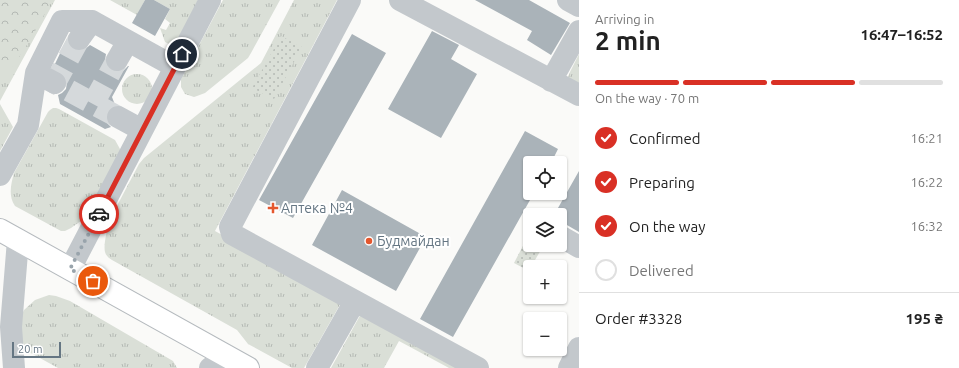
<!DOCTYPE html>
<html lang="en">
<head>
<meta charset="utf-8">
<style>
  :root { --surface:#fff; --page:#f2f2f2; --text:#222; --muted:#767676; --line:#e0e0e0; --accent:#d93025 }
  body { margin:0; font-family:Ubuntu,sans-serif; background:var(--page); color:var(--text); height:100vh; display:flex; flex-direction:column; font-size:15px; white-space:nowrap }
  * { box-sizing:border-box; margin:0 }
  p { font-size:13px; color:var(--muted) }
  .icon { flex:none; width:22px; height:22px; fill:none; stroke:currentColor; stroke-width:2; stroke-linecap:round; stroke-linejoin:round }
  .map { position:relative; flex:1; overflow:hidden }
  .details { display:flex; flex-direction:column; background:var(--surface); width:380px }
  .details>* { flex:none }
  .fabs { position:absolute; left:523px; top:156px; display:grid; gap:8px }
  .fabs a { display:grid; place-items:center; width:44px; height:44px; border-radius:4px; background:var(--surface); box-shadow:0 1px 3px #0004; font-size:20px }
  .scale { position:absolute; left:12px; bottom:10px; width:49px; box-sizing:border-box; padding-left:4px; border:2px solid #657683; border-top:0; font-size:11px; line-height:14px; white-space:nowrap; color:#657683; -webkit-text-stroke:3px #fff; paint-order:stroke }
  .pin { position:absolute; display:grid; place-items:center; width:34px; height:34px; color:#fff; margin:-17px; border:2px solid #fff; border-radius:50%; box-shadow:0 1px 4px #0007 }
  .courier { position:absolute; display:grid; place-items:center; width:40px; height:40px; margin:-20px; border:3px solid #d93025; border-radius:50%; background:#fff; color:#222; box-shadow:0 1px 5px #0007 }
  .overview em { font-style:normal; font-weight:700 }
  .overview div { display:flex; flex-direction:column-reverse }
  .overview { display:flex; align-items:center; justify-content:space-between; height:68px; padding:0 16px }
  h1 { font-size:26px; font-weight:700; line-height:30px }
  .bar { display:grid; grid-template-columns:repeat(4,1fr); gap:6px 4px; align-content:center; height:48px; padding:0 16px }
  .bar i { height:5px; border-radius:3px; background:var(--line) }
  .bar .active { background:var(--accent) }
  .bar p { grid-column:span 4 }
  .line { display:flex; align-items:center; gap:10px; padding:0 16px; border-top:1px solid var(--line) }
  .line div { flex:1 }
  ol { padding:0 16px; list-style:none }
  li { display:flex; align-items:center; gap:12px; height:44px }
  li p { margin-inline-start:auto }
  li .icon { padding:4px; border-radius:50%; background:var(--accent); color:#fff; stroke-width:4 }
  li:last-child { color:var(--muted) }
  li i { width:22px; height:22px; border:2px solid var(--line); border-radius:50% }
  main { display:flex; flex:1; min-height:0 }
  .map>svg:first-child { display:block }
  .grass { fill:url(#grass-tufts) }
  .forest { fill:url(#forest-crowns) }
  .park { fill:url(#park-dots) }
  .building { fill:#aab3b9 }
  .lines { fill:none; stroke-linecap:round; stroke-linejoin:round }
  .minor-tunnel { stroke:#d5d9db; stroke-width:22; stroke-dasharray:22 11; stroke-linecap:butt }
  .major-casing { stroke:#b5babe; stroke-width:24 }
  .minor { stroke:#c3c8cc; stroke-width:22 }
  .major { stroke:#fff; stroke-width:22 }
  .done { stroke:#99a4ac; stroke-width:4; stroke-dasharray:0 7.2 }
  .route { stroke:#d93025; stroke-width:5 }
  .poi-dot { fill:#e4572e; stroke:#fff; stroke-width:1.5 }
  .labels { text-anchor:middle; stroke-width:4; stroke-linejoin:round; paint-order:stroke }
  .poi-label { font-size:14px; fill:#657683; stroke:#fff; text-anchor:start }
</style>
</head>
<body>
<main>
<div class="map">
<svg width="579" height="368" viewBox="0 0 579 368">
  <defs>
    <pattern id="grass-tufts" width="24" height="20" patternUnits="userSpaceOnUse"><rect width="24" height="20" fill="#dadfd7"/><path d="M3 7l-1-3M5 7V3M7 7l1-3M15 17l-1-3M17 17v-4M19 17l1-3" fill="none" stroke="#b4b9b4"/></pattern>
    <pattern id="forest-crowns" width="20" height="18" patternUnits="userSpaceOnUse"><rect width="20" height="18" fill="#dadfd7"/><path d="M2 6a3 3 0 1 1 6 0M12 15a3 3 0 1 1 6 0" fill="none" stroke="#b4b9b4"/></pattern>
    <pattern id="park-dots" width="8" height="8" patternUnits="userSpaceOnUse"><rect width="8" height="8" fill="#dadfd7"/><path d="M2 2h.1M6 6h.1" fill="none" stroke="#b4b9b4" stroke-width="1.8" stroke-linecap="round"/></pattern>
  </defs>
  <rect width="100%" height="100%" fill="#fafaf8"/>
  <!-- grass -->
  <path class="grass" d="M0 0H55L0 101Z
    M110 0H145L137 15Z
    M154 0H198L175 47 165 42 160 28 166 30 170 23 165 19 170 9Z
    M223 0H280L251 53 248 58 205 93 197 96 194 97 185 94 181 87V79Z
    M294 0H337L215 231 342 301 304 368H292L248 344 237 330 112 260C109 258 106 256 105 252 103 244 108 227 110 219L139 164 144 158 261 63Z
    M579 54V89L568 77 570 72Z
    M122 89a15 15 0 1 1 30 0a15 15 0 1 1-30 0Z
    M0 104 13 127 0 151Z
    M53 108H56L59 109 115 140 120 149V153L85 218 71 228 65 231H61L15 206C8 196 11 184 14 173L48 112 50 110Z
    M49 295 56 296 70 301 173 361 177 368H58L29 352 23 343 18 322 24 310 35 300Z
    M362 312 464 368H449L399 341 384 368H331Z"/>
  <!-- forest -->
  <path class="forest" d="M0 0H52C44 15 15 73 0 76Z"/>
  <!-- park -->
  <path class="park" d="M281 36 302 47 274 99 252 88Z
    M526 240 530 242V245H536L542 248 531 267H530L529 271 514 263Z"/>
  <!-- building -->
  <path class="building" d="M145 0H154L170 9 155 36 132 23Z
    M475 0H529L570 23 551 55 527 40 532 31Z
    M432 31 459 45 451 59 477 74 441 138 388 109Z
    M352 34 386 53 293 218 259 200Z
    M67 39 68 44 71 49 77 51 84 50 90 45 106 54 105 60 106 66 111 71 117 72 123 71 128 66H129L112 97 115 105 111 107 107 111 106 118 107 123 111 127 105 129 60 104 58 95 62 93 66 89 67 82 65 76 61 72 53 68Z
    M525 131 558 149 551 163H530V200L453 337 420 319Z
    M579 171V232L560 221V215H554Z
    M342 190 426 237 396 291 312 245Z"/>
  <g class="lines">
    <!-- minor-tunnel -->
    <path class="minor-tunnel" d="M79 39 55 83 118 117
      M93 104 117 60"/>
    <!-- major casing -->
    <g class="major-casing">
      <path id="major" d="M0 230 248 368"/>
    </g>
    <!-- minor -->
    <path class="minor" d="M350 0 230 227 232 234 478 368
      M400 0 579 95
      M568 0 579 6
      M79 39 92 21
      M117 60 128 41
      M36 73 55 83
      M551 81 579 31
      M118 117 142 130
      M0 175 28 125 36 73 62 21H92L175 67
      M560 236 579 247
      M70 269 210 0
      M14 368 11 327 18 240
      M210 368 226 356
      M317 368 355 301
      M569 368 579 348"/>
    <!-- major -->
    <use href="#major" class="major"/>
  </g>
  <g class="lines">
    <!-- done -->
    <path class="done" d="M93 281 70 269 99 214"/>
    <!-- route -->
    <path class="route" d="M99 214 182 54"/>
  </g>
  <!-- markers -->
  <g class="poi-dot">
    <path d="M271 202h4v4h4v4h-4v4h-4v-4h-4v-4h4z"/>
    <circle cx="369" cy="241" r="4"/>
  </g>
  <g class="labels">
    <!-- poi labels -->
    <g class="poi-label">
      <text x="281" y="213">Аптека №4</text>
      <text x="377" y="246">Будмайдан</text>
    </g>
  </g>
</svg>
<div class="fabs">
<a><svg class="icon" aria-label="locate" viewBox="0 0 24 24"><circle cx="12" cy="12" r="6"/><path d="M12 2v4M12 18v4M2 12h4M18 12h4"/></svg></a>
<a><svg class="icon" aria-label="layers" viewBox="0 0 24 24"><path d="M12 4l9 5-9 5-9-5zM3 14l9 5 9-5"/></svg></a>
<a>+</a>
<a>−</a>
</div>
<div class="scale">20 m</div>
<div class="pin" style="left:93px;top:281px;background:#ea580c"><svg class="icon" aria-label="bag" viewBox="0 0 24 24"><path d="M5 8h14l-1 12H6zM9 8a3 3 0 0 1 6 0"/></svg></div>
<div class="pin" style="left:182px;top:54px;background:#1f2937"><svg class="icon" aria-label="home" viewBox="0 0 24 24"><path d="M3 11l9-7 9 7M6 9v11h12V9"/></svg></div>
<div class="courier" style="left:99px;top:214px"><svg class="icon" aria-label="car" viewBox="0 0 24 24"><path d="M5 17H2v-5l4-1 3-4h7l3 4 3 1v5h-3M9 17h6M6 11h13"/><circle cx="7" cy="17" r="2"/><circle cx="17" cy="17" r="2"/></svg></div>
</div>
<section class="details">
<div class="overview"><div><h1>2 min</h1><p>Arriving in</p></div><em>16:47–16:52</em></div>
<div class="bar"><i class="active"></i><i class="active"></i><i class="active"></i><i></i><p>On the way · 70 m</p></div>
<ol>
<li><svg class="icon" aria-label="check" viewBox="0 0 24 24"><path d="M5 12l5 5 9-10"/></svg>Confirmed<p>16:21</p></li>
<li><svg class="icon" aria-label="check" viewBox="0 0 24 24"><path d="M5 12l5 5 9-10"/></svg>Preparing<p>16:22</p></li>
<li><svg class="icon" aria-label="check" viewBox="0 0 24 24"><path d="M5 12l5 5 9-10"/></svg>On the way<p>16:32</p></li>
<li><i></i>Delivered</li>
</ol>
<div class="line" style="height:52px"><div>Order #3328</div><b>195 ₴</b></div>
</section>
</main>
</body>
</html>
